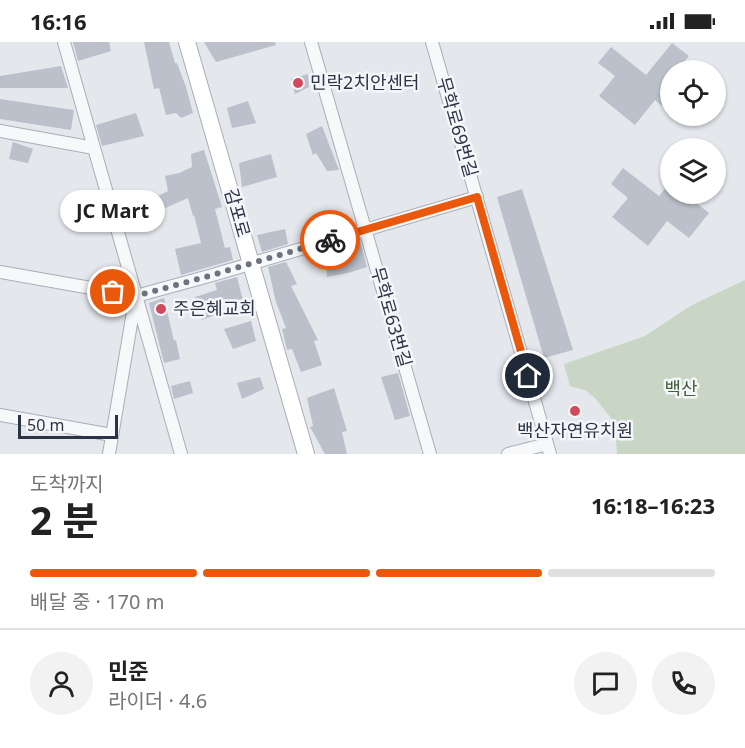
<!DOCTYPE html>
<html lang="ko">
<head>
<meta charset="utf-8">
<style>
  :root { --surface:#fff; --page:#f2f2f2; --text:#222; --muted:#767676; --line:#e0e0e0; --accent:#ea580c }
  body { margin:0; font-family:"Noto Sans","Noto Sans KR",sans-serif; background:var(--page); color:var(--text); height:100vh; display:flex; flex-direction:column; font-size:22px; white-space:nowrap }
  * { box-sizing:border-box; margin:0 }
  p { font-size:20px; color:var(--muted) }
  .icon { flex:none; width:33px; height:33px; fill:none; stroke:currentColor; stroke-width:2; stroke-linecap:round; stroke-linejoin:round }
  .map { position:relative; height:412px; overflow:hidden }
  .sheet { display:flex; flex-direction:column; background:var(--surface); flex:1 }
  .sheet>* { flex:none }
  .controls { position:absolute; left:660px; top:18px; display:grid; gap:12px }
  .controls a { display:grid; place-items:center; width:66px; height:66px; border-radius:50%; background:var(--surface); box-shadow:0 2px 4px #0004; font-size:30px }
  .scale { position:absolute; left:18px; bottom:15px; width:100px; box-sizing:border-box; padding-left:6px; border:3px solid #2b3445; border-top:0; font-size:16px; line-height:21px; white-space:nowrap; color:#2b3445; -webkit-text-stroke:4px #f4f6f9; paint-order:stroke }
  .pin { position:absolute; display:grid; place-items:center; width:51px; height:51px; color:#fff; margin:-26px; border:3px solid #fff; border-radius:50%; box-shadow:0 2px 6px #0007 }
  .courier { position:absolute; display:grid; place-items:center; width:60px; height:60px; margin:-30px; border:4px solid #ea580c; border-radius:50%; background:#fff; color:#222; box-shadow:0 2px 8px #0007 }
  .bubble { position:absolute; height:42px; border-radius:21px; background:var(--surface); box-shadow:0 2px 4px #0004; font-size:20px; font-weight:700; line-height:42px; text-align:center }
  .headline em { font-style:normal; font-weight:700 }
  .headline div { display:flex; flex-direction:column-reverse }
  .headline { display:flex; align-items:center; justify-content:space-between; height:102px; padding:0 30px }
  h1 { font-size:39px; font-weight:700; line-height:45px }
  .bar { display:grid; grid-template-columns:repeat(4,1fr); gap:9px 6px; align-content:center; height:72px; padding:0 30px }
  .bar i { height:8px; border-radius:4px; background:var(--line) }
  .bar .current { background:var(--accent) }
  .bar p { grid-column:span 4 }
  .line { display:flex; align-items:center; gap:15px; padding:0 30px; border-top:2px solid var(--line) }
  .line div { flex:1 }
  .round { display:grid; place-items:center; flex:none; width:63px; height:63px; border-radius:32px; background:var(--page) }
  .status { display:flex; justify-content:space-between; align-items:center; height:42px; padding:0 30px; background:var(--surface); direction:ltr }
  .status svg { height:16px; fill:currentColor }
  .map>svg:first-child { display:block }
  .green { fill:#c9d6c5 }
  .building { fill:#bbc0ca }
  .lines { fill:none; stroke-linecap:round; stroke-linejoin:round }
  .street-casing { stroke:#a9aeb7; stroke-width:14 }
  .secondary-casing { stroke:#a9aeb7; stroke-width:18 }
  .street { stroke:#f7f8fa; stroke-width:12 }
  .secondary { stroke:#fff; stroke-width:16 }
  .done { stroke:#6c737f; stroke-width:6; stroke-dasharray:0 10.8 }
  .route { stroke:#ea580c; stroke-width:8 }
  .poi-dot { fill:#d1495b; stroke:#f4f6f9; stroke-width:2 }
  .labels { text-anchor:middle; stroke-width:5; stroke-linejoin:round; paint-order:stroke }
  .poi-label { font-size:18px; fill:#2b3445; stroke:#f4f6f9; text-anchor:start }
  .street-label { font-size:18px; fill:#2b3445; stroke:#f4f6f9 }
  .park-label { font-size:18px; fill:#3f6138; stroke:#f4f6f9 }
</style>
</head>
<body>
<div class="status"><b>16:16</b><svg viewBox="0 0 49 12"><path d="M0 12V9h3v3zM5 12V6h3v6zM10 12V3h3v9zM15 12V0h3v12zM26 1h20v11H26zM47 4h2v5h-2z"/></svg></div>
<div class="map">
<svg width="745" height="412" viewBox="0 0 745 412">
  <rect width="100%" height="100%" fill="#e4e7ec"/>
  <!-- green -->
  <path class="green" d="M745 238V412H617L615 381 595 356 585 348 570 344 564 322 645 294 692 263Z"/>
  <!-- building -->
  <path class="building" d="M73 0H109L111 9 78 19Z
    M144 0H169L175 21H177L186 45 193 71 181 76 176 71 166 73 159 46 154 47Z
    M204 0H275L276 3 216 20Z
    M672 1 689 14 677 28H670V71L655 58 635 83 599 54 615 34 598 21 611 5 646 33Z
    M61 24 68 46H0V34Z
    M308 32 309 45 295 52 291 37Z
    M0 57 74 68 71 88 0 77Z
    M248 59 256 81 232 86 227 66Z
    M136 71 144 94 102 104 96 83Z
    M322 84 339 128 327 129 316 111 313 113 306 92Z
    M13 100 33 107 28 121 9 117Z
    M204 108 222 165 215 167 225 206 230 205 233 218 181 233 175 207 201 201 194 173 193 174 188 156 161 168 158 154 168 149 165 134 179 131 192 125 191 112Z
    M271 112 277 135 242 145 239 121Z
    M623 126 659 154 670 140V152H685L709 171 689 196 667 179 648 204 612 175 628 156 611 142Z
    M522 147 573 308 544 316 497 155Z
    M285 187 288 202 262 210 257 193Z
    M360 198 367 225 348 231 327 235 326 213 340 204Z
    M286 220 297 242 291 244 318 298 314 299 322 323 301 330 292 307 287 308 282 287 286 286 276 260 268 225Z
    M237 235 243 258 215 261 218 272 202 278 195 255 217 248 215 241Z
    M164 256 174 299 176 298 180 317 164 321 149 261Z
    M251 279 256 299 233 307 224 287Z
    M398 331 410 374 395 378 381 335Z
    M260 335 264 347 242 357 237 341Z
    M190 339 193 351 174 357 171 344Z
    M334 346 347 389 342 390 347 412H325L310 385 313 384 307 356Z"/>
  <g class="lines">
    <!-- street casing -->
    <g class="street-casing">
      <path id="street" d="M64 0 181 412
        M311 0 430 412
        M432 0 550 412
        M0 89 94 106
        M0 230 136 254 209 234 477 155
        M0 373 112 393
        M109 412 135 258
        M508 412 547 402"/>
    </g>
    <!-- secondary casing -->
    <g class="secondary-casing">
      <path id="secondary" d="M187 0 306 412"/>
    </g>
    <!-- street -->
    <use href="#street" class="street"/>
    <!-- secondary -->
    <use href="#secondary" class="secondary"/>
  </g>
  <g class="lines">
    <!-- done -->
    <path class="done" d="M113 250 136 254 209 234 330 198"/>
    <!-- route -->
    <path class="route" d="M330 198 477 155 528 334"/>
  </g>
  <!-- markers -->
  <g class="poi-dot">
    <circle cx="298" cy="41" r="6"/>
    <circle cx="161" cy="267" r="6"/>
    <circle cx="575" cy="369" r="6"/>
  </g>
  <g class="labels">
    <!-- poi labels -->
    <g class="poi-label">
      <text x="310" y="47">민락2치안센터</text>
      <text x="173" y="273">주은혜교회</text>
      <text x="575" y="395" text-anchor="middle">백산자연유치원</text>
    </g>
    <!-- street labels -->
    <g class="street-label">
      <text transform="translate(457 85) rotate(74)" y="6">무학로69번길</text>
      <text transform="translate(237 171) rotate(74)" y="6">감포로</text>
      <text transform="translate(391 275) rotate(74)" y="6">무학로63번길</text>
    </g>
    <!-- park labels -->
    <g class="park-label">
      <text x="681" y="353">백산</text>
    </g>
  </g>
</svg>
<div class="controls">
<a><svg class="icon" aria-label="locate" viewBox="0 0 24 24"><circle cx="12" cy="12" r="6"/><path d="M12 2v4M12 18v4M2 12h4M18 12h4"/></svg></a>
<a><svg class="icon" aria-label="layers" viewBox="0 0 24 24"><path d="M12 4l9 5-9 5-9-5zM3 14l9 5 9-5"/></svg></a>
</div>
<div class="scale">50 m</div>
<div class="pin" style="left:113px;top:250px;background:#ea580c"><svg class="icon" aria-label="bag" viewBox="0 0 24 24"><path d="M5 8h14l-1 12H6zM9 8a3 3 0 0 1 6 0"/></svg></div>
<div class="pin" style="left:528px;top:334px;background:#1f2937"><svg class="icon" aria-label="home" viewBox="0 0 24 24"><path d="M3 11l9-7 9 7M6 9v11h12V9"/></svg></div>
<div class="courier" style="left:330px;top:198px"><svg class="icon" aria-label="bike" viewBox="0 0 24 24"><circle cx="6" cy="16" r="4"/><circle cx="18" cy="16" r="4"/><path d="M6 16l4-8h5l3 8M10 8l3 8H6M13 5h3"/></svg></div>
<div class="bubble" style="left:60px;top:148px;width:105px">JC Mart</div>
</div>
<section class="sheet">
<div class="headline"><div><h1>2 분</h1><p>도착까지</p></div><em>16:18–16:23</em></div>
<div class="bar"><i class="current"></i><i class="current"></i><i class="current"></i><i></i><p>배달 중 · 170 m</p></div>
<div class="line" style="height:108px"><a class="round"><svg class="icon" aria-label="person" viewBox="0 0 24 24"><circle cx="12" cy="8" r="4"/><path d="M4 21q1-7 8-7t8 7"/></svg></a><div><b>민준</b><p>라이더 · 4.6</p></div><a class="round"><svg class="icon" aria-label="chat" viewBox="0 0 24 24"><path d="M4 5h16v11H9l-5 4z"/></svg></a><a class="round"><svg class="icon" aria-label="phone" viewBox="0 0 24 24"><path d="M5 4h4l2 5-3 2q2 4 5 5l2-3 5 2v4C11 20 4 13 5 4z"/></svg></a></div>
</section>
</body>
</html>
